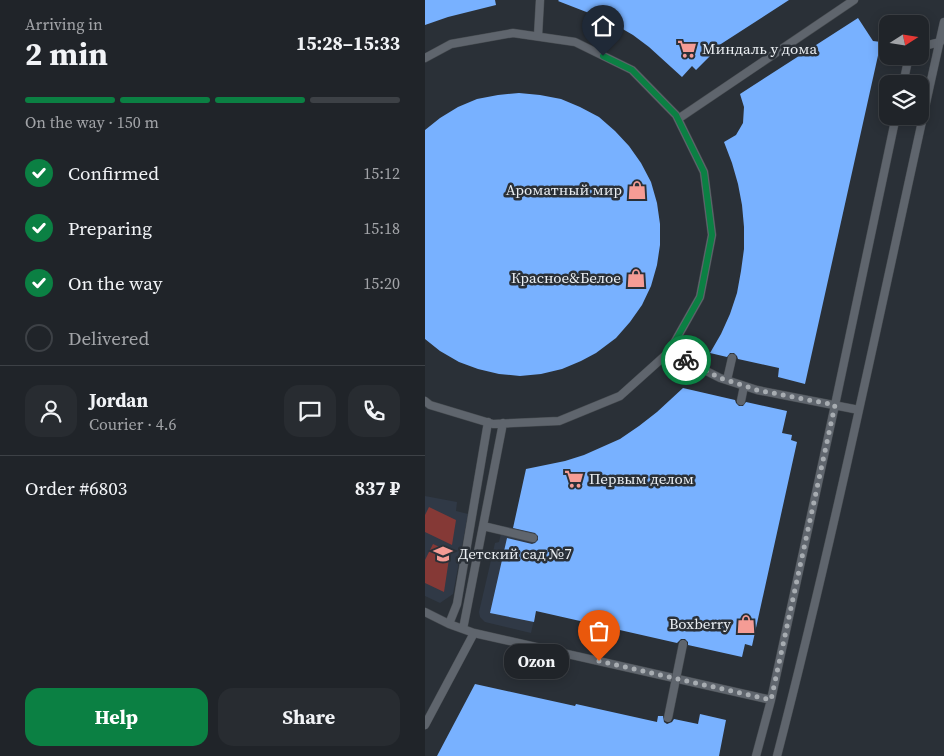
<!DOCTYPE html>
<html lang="en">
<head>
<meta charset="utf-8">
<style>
  :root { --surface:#202429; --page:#282c31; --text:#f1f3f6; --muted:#a2a4a8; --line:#3d4146; --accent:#0b8043 }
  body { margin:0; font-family:"Source Serif 4",serif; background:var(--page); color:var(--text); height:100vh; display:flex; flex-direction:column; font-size:19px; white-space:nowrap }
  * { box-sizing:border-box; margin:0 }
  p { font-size:16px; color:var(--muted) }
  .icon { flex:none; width:28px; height:28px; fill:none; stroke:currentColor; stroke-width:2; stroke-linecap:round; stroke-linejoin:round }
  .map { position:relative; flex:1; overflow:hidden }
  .side { display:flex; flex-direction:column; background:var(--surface); width:425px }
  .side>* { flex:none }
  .needle { width:32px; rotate:78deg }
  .tools { position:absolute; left:454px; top:15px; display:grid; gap:10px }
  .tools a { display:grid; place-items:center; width:50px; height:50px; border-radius:10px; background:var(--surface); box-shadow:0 2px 12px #0003,0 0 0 1px var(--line); font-size:25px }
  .pin { position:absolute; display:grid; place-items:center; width:42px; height:42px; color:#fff; margin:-51px -21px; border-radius:50% 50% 50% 0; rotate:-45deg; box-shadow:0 0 5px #0007 }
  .pin .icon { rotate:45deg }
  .courier { position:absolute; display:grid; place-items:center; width:50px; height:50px; margin:-25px; border:4px solid #0b8043; border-radius:50%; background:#fff; color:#222; box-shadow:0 1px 6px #0007 }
  .bubble { position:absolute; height:35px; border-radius:15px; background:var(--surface); box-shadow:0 2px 12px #0003,0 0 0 1px var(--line); font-size:16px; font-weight:700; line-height:35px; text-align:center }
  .head em { font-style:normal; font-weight:700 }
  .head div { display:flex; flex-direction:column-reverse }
  .head { display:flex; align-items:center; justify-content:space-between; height:85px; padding:0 25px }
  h1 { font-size:32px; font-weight:700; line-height:38px }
  .bar { display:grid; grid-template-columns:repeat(4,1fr); gap:8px 5px; align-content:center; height:60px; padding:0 25px }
  .bar i { height:6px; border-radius:4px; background:var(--line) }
  .bar .current { background:var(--accent) }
  .bar p { grid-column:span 4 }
  .line { display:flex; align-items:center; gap:12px; padding:0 25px; border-top:1px solid var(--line) }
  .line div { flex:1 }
  .round { display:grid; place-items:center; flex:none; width:52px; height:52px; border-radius:15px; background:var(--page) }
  ol { padding:0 25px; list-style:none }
  li { display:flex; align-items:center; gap:15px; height:55px }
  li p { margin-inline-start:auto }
  li .icon { padding:5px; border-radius:50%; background:var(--accent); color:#fff; stroke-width:4 }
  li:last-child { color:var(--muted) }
  li i { width:28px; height:28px; border:2px solid var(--line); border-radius:50% }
  .action { display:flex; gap:10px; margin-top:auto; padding:10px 25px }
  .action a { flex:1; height:58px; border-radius:15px; background:var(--accent); color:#fff; font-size:20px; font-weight:700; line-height:58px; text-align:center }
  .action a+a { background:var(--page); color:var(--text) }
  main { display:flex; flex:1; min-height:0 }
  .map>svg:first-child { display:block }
  .built { fill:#303946 }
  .green { fill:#853936 }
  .building { fill:#78b1ff }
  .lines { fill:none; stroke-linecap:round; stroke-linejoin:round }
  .service-casing { stroke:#474c51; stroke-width:9 }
  .service { stroke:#5f656d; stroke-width:8 }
  .service-bridge-casing { stroke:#474c51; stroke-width:9; stroke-linecap:butt }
  .service-bridge { stroke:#5f656d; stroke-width:8 }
  .done { stroke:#a7acb1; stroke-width:5; stroke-dasharray:0 9 }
  .route { stroke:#0b8043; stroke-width:6 }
  .labels { text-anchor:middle; stroke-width:5; stroke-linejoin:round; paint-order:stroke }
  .poi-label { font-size:15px; fill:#ebeff3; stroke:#2a3037; text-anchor:start }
</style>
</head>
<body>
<main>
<section class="side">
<div class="head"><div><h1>2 min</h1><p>Arriving in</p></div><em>15:28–15:33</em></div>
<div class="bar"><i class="current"></i><i class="current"></i><i class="current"></i><i></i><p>On the way · 150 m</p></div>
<ol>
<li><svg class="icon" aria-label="check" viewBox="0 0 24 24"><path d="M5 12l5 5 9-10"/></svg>Confirmed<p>15:12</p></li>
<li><svg class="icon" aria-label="check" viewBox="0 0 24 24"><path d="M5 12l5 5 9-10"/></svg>Preparing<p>15:18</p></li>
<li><svg class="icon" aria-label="check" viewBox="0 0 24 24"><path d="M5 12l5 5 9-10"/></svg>On the way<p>15:20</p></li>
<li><i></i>Delivered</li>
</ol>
<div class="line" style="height:90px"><a class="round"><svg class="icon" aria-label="person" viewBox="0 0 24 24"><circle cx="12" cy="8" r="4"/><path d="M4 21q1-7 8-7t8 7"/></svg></a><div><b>Jordan</b><p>Courier · 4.6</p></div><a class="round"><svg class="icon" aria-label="chat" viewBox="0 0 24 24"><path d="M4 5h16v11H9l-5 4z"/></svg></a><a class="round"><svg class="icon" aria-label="phone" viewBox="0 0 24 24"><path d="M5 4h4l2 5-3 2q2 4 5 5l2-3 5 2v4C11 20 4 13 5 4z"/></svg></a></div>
<div class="line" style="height:65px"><div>Order #6803</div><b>837 ₽</b></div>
<div class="action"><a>Help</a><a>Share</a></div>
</section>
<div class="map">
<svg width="519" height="756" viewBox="0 0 519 756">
  <rect width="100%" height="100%" fill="#2a3037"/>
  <!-- built -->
  <path class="built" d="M0 496 32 502 31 511 43 514 28 594 15 603 0 596Z
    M78 526 120 535 73 603 111 611 106 633 60 622 55 617 54 612 70 543 74 542Z"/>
  <!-- green -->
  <path class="green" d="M4 507 31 520 27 545 0 532V515Z
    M8 544 25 552 19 592 0 583V560Z"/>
  <!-- building -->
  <path class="building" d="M0 0H70L71 5 23 17 0 25Z
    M134 0H364L282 53 285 56 271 70 267 66 257 77 224 47 208 35 182 20 133 1Z
    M433 18 448 41 456 42 380 384 353 377 354 368 313 359 312 356 309 353H305L302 357 285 353 296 334 305 314 312 293 316 271 319 249V227L317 205 313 184 307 163 299 142 311 135 318 123 319 107 315 94Z
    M94 93 115 95 136 99 155 107 174 117 190 131 204 146 216 163 226 182 232 203 235 224V245L232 265 226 286 217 305 205 322 191 338 171 353 156 361 137 369 116 374 95 376 74 374 53 369 34 362 15 351 0 339V130L15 118 33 107 52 99 73 95Z
    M258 388 310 400 311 403 314 406H318L321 402 362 411 357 433 367 435 366 440 372 442 327 646 320 644 317 657 263 645V642L260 639H256L252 643 111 611 109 622 65 613 82 538 107 544 110 543 113 540V536L110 533 88 528 101 469 140 461 159 455 195 439 214 426 232 412Z
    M50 684 150 706 151 704 232 722 233 716H238L239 722 242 724 247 722 249 719 273 724 275 714 301 720 294 756H12Z"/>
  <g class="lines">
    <!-- service casing -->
    <g class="service-casing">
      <path id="service" d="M113 36 115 0
        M495 47 515 42
        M0 58 26 44 88 33 150 42 207 70 251 115 253 119 279 172 287 235 275 297 244 352 195 396 134 421 68 424 5 405 0 401
        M478 84 484 56
        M253 119 429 0
        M244 352 295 378 332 390 434 410
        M302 380 307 358
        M316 401 319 386
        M58 526 108 538
        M0 612 24 624 49 633 346 700
        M24 624 32 604 63 422
        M38 629 78 423
        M0 725 49 633
        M331 756 346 700 410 405 471 116
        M352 756C415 513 464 267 519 22"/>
    </g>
    <!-- service -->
    <use href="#service" class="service"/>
    <!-- service-bridge casing -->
    <g class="service-bridge-casing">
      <path id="service-bridge" d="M243 718 258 644"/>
    </g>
    <!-- service-bridge -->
    <use href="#service-bridge" class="service-bridge"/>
  </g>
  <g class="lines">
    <!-- done -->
    <path class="done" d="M174 661 346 700 410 405 332 390 295 378 261 360"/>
    <!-- route -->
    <path class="route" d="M178 56 207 70 251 115 279 172 287 235 278 282 275 297 244 352 261 360"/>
  </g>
  <!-- icons -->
  <defs>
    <g id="supermarket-bare" transform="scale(1.5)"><path d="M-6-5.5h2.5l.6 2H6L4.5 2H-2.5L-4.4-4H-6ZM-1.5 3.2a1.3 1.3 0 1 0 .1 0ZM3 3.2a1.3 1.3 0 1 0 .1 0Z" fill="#f59c95" stroke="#2a3037" stroke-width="2.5" paint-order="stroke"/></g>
    <g id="shop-bare" transform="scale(1.5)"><path d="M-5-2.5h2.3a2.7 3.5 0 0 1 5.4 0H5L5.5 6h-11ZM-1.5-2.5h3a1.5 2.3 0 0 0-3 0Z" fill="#f59c95" stroke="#2a3037" stroke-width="2.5" paint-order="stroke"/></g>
    <g id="school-bare" transform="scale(1.5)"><path d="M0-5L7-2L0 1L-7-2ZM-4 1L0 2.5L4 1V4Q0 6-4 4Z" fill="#f59c95" stroke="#2a3037" stroke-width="2.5" paint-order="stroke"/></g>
  </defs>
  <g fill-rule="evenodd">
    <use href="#supermarket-bare" x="262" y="49"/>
    <use href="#shop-bare" x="212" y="190"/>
    <use href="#shop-bare" x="211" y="278"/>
    <use href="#supermarket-bare" x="149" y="479"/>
    <use href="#school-bare" x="18" y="554"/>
    <use href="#shop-bare" x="321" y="624"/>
  </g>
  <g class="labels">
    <!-- poi labels -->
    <g class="poi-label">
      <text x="277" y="54">Миндаль у дома</text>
      <text x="197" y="195" text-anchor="end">Ароматный мир</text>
      <text x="196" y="283" text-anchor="end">Красное&amp;Белое</text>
      <text x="164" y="484">Первым делом</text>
      <text x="33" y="559">Детский сад №7</text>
      <text x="306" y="629" text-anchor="end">Boxberry</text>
    </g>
  </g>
</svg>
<div class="tools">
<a><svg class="needle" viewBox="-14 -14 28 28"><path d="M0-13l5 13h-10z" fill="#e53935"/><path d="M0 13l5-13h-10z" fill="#a2a4a8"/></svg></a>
<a><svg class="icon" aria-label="layers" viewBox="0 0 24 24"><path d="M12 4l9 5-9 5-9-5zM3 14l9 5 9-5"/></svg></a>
</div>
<div class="pin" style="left:174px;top:661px;background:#ea580c"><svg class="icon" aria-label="bag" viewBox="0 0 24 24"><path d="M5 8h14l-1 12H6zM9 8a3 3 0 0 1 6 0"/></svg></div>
<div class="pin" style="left:178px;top:56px;background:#1f2937"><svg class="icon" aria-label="home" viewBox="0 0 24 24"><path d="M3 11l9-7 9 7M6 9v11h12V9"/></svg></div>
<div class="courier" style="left:261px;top:360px"><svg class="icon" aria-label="bike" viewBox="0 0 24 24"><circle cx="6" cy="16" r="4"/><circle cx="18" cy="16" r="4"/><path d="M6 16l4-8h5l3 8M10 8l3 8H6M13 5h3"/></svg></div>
<div class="bubble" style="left:79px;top:644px;width:65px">Ozon</div>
</div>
</main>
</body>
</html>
